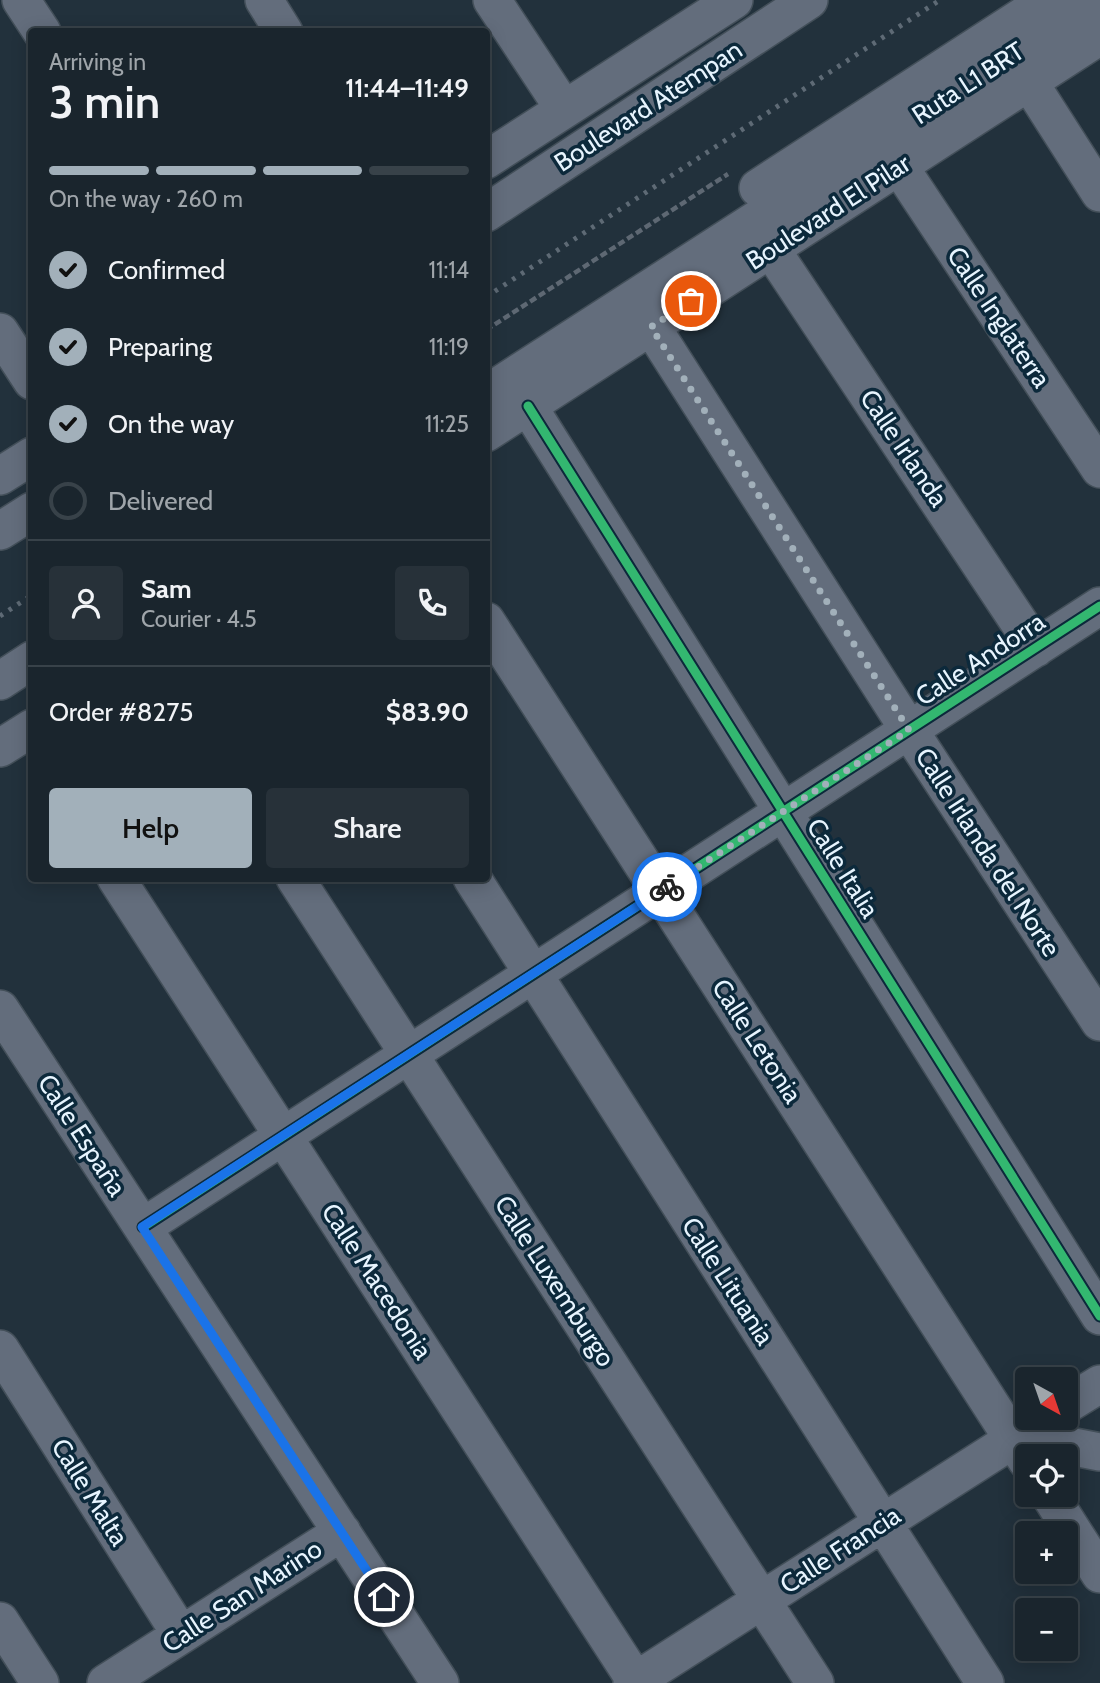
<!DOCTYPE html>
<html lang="en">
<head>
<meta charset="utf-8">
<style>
  :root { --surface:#1a252d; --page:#273139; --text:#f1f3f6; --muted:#9fa5aa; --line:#384249; --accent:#a2b0ba }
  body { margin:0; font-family:Cabin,sans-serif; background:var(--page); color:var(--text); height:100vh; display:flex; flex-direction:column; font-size:26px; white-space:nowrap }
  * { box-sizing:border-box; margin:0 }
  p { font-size:23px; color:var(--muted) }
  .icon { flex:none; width:38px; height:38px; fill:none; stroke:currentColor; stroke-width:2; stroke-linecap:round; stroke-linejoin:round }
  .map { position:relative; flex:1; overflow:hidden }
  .details { position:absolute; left:28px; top:28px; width:462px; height:854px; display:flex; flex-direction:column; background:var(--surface); border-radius:7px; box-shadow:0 4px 18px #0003,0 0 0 2px var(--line) }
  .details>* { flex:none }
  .needle { width:46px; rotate:140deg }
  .controls { position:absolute; left:1015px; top:1367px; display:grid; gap:14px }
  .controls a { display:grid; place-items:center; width:63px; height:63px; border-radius:7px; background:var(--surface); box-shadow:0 4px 18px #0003,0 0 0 2px var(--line); font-size:35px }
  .pin { position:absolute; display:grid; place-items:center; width:60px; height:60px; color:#fff; margin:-30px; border:4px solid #fff; border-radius:50%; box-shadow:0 2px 7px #0007 }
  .courier { position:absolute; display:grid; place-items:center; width:70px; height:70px; margin:-35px; border:5px solid #1a73e8; border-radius:50%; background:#fff; color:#222; box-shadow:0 2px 9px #0007 }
  .summary em { font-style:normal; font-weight:600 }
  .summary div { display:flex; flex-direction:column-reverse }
  .summary { display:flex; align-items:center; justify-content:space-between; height:119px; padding:0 21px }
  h1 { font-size:46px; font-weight:600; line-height:52px }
  .bar { display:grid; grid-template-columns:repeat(4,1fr); gap:10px 7px; align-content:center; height:84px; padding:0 21px }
  .bar i { height:9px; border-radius:5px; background:var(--line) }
  .bar .selected { background:var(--accent) }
  .bar p { grid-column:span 4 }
  .line { display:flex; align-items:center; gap:18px; padding:0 21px; border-top:2px solid var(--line) }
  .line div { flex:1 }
  .round { display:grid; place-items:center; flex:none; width:74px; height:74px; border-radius:7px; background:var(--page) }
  ol { padding:0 21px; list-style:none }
  li { display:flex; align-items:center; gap:21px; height:77px }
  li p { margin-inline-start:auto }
  li .icon { padding:7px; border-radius:50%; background:var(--accent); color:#111; stroke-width:4 }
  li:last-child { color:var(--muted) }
  li i { width:38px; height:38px; border:4px solid var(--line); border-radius:50% }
  .action { display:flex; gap:14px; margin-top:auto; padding:14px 21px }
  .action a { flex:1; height:80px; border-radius:7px; background:var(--accent); color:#111; font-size:28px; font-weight:600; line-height:80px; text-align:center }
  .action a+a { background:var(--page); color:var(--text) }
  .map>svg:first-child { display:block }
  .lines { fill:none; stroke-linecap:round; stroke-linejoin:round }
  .minor-casing { stroke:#434f59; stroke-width:40 }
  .path { stroke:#5e6873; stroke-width:4.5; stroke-dasharray:7 3.5; stroke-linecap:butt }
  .minor { stroke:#636d7c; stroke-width:37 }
  .rail { stroke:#5e6a75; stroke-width:5; stroke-dasharray:3.5 7; stroke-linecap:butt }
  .cycleway-casing { stroke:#0c293b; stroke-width:13 }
  .cycleway { stroke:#33b770; stroke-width:9 }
  .done { stroke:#a2b0ba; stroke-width:7; stroke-dasharray:0 12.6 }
  .route { stroke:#1a73e8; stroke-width:9 }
  .labels { text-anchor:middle; stroke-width:7; stroke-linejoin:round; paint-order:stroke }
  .street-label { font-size:26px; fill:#e7f4fe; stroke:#0c293b }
</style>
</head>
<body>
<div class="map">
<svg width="1100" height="1683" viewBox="0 0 1100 1683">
  <rect width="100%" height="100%" fill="#22313c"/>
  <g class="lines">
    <!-- minor casing -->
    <g class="minor-casing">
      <path id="minor" d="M21 0 42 32
        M264 0 284 32
        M492 0 564 109
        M1029 82 1100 193
        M486 160 734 0
        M899 166 1100 469
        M758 188 1048 0
        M486 213 809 0
        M771 249 1036 648
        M651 326 909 730 1100 1022
        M0 332 32 381
        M486 394 1097 0
        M528 406 1100 1316
        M486 433 1100 36
        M0 476 32 456
        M0 531 32 511
        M486 621 1027 1461
        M0 681 32 660
        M0 748 32 728
        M116 878 637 1683
        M295 878 815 1683
        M472 878 985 1683
        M0 1009 440 1683
        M143 1227 1100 606
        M0 1349 181 1635
        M1066 1405 1100 1384
        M1018 1436 1100 1452
        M1049 1494 1100 1574
        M0 1621 40 1683
        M106 1683 342 1532
        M632 1683 1047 1418"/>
    </g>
    <!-- path -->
    <path class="path" d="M486 330 728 174"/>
    <!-- minor -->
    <use href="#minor" class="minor"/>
    <!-- rail -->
    <path class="rail" d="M486 297 940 0
      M0 616 32 595"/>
    <!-- cycleway casing -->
    <g class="cycleway-casing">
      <path id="cycleway" d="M528 406 1100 1316
        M143 1227 1100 606"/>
    </g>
    <!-- cycleway -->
    <use href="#cycleway" class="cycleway"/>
  </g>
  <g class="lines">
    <!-- done -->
    <path class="done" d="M667 887 909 730 651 327 691 301"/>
    <!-- route -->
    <path class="route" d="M384 1597 142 1227 667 887"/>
  </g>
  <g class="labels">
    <!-- street labels -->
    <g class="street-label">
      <text transform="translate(968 83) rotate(-33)" y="9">Ruta L1 BRT</text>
      <text transform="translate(648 106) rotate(-33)" y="9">Boulevard Atempan</text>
      <text transform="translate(828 212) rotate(-33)" y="9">Boulevard El Pilar</text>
      <text transform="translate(999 317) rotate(56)" y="9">Calle Inglaterra</text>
      <text transform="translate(904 448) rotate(56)" y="9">Calle Irlanda</text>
      <text transform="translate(980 659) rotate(-33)" y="9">Calle Andorra</text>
      <text transform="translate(988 852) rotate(57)" y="9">Calle Irlanda del Norte</text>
      <text transform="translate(843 868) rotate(58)" y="9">Calle Italia</text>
      <text transform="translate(757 1041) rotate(57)" y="9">Calle Letonia</text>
      <text transform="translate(82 1135) rotate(57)" y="9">Calle España</text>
      <text transform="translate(377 1281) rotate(57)" y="9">Calle Macedonia</text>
      <text transform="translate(555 1281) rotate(57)" y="9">Calle Luxemburgo</text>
      <text transform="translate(728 1281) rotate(57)" y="9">Calle Lituania</text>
      <text transform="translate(90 1492) rotate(58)" y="9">Calle Malta</text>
      <text transform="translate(840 1550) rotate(-33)" y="9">Calle Francia</text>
      <text transform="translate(242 1596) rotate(-33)" y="9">Calle San Marino</text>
    </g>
  </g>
</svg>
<div class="controls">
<a><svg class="needle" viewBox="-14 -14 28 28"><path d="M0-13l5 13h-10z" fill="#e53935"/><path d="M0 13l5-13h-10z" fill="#9fa5aa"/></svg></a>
<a><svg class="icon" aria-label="locate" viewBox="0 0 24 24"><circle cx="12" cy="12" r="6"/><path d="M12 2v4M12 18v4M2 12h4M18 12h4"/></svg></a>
<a>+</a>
<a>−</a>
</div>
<div class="pin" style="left:691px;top:301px;background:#ea580c"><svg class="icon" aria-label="bag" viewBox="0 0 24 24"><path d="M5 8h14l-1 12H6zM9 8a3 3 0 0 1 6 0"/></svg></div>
<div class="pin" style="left:384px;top:1597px;background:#1f2937"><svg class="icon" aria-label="home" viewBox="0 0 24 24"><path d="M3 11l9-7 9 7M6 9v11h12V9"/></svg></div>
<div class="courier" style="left:667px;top:887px"><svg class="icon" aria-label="bike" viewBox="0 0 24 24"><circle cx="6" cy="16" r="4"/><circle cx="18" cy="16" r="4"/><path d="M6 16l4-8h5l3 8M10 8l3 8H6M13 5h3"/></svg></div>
<section class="details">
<div class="summary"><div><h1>3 min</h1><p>Arriving in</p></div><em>11:44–11:49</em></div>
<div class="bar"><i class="selected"></i><i class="selected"></i><i class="selected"></i><i></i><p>On the way · 260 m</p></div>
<ol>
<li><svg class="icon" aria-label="check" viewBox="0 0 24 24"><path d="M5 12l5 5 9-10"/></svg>Confirmed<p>11:14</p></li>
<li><svg class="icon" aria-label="check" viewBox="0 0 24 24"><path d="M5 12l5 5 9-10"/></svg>Preparing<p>11:19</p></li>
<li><svg class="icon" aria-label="check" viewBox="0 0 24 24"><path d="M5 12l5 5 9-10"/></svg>On the way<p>11:25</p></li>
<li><i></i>Delivered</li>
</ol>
<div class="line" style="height:126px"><a class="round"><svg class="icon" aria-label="person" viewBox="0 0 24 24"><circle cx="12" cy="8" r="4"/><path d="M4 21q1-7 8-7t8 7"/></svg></a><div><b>Sam</b><p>Courier · 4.5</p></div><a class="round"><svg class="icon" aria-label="phone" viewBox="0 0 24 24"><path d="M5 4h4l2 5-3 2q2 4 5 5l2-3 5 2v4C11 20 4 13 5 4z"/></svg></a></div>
<div class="line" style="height:91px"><div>Order #8275</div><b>$83.90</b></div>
<div class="action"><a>Help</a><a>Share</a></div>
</section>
</div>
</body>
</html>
